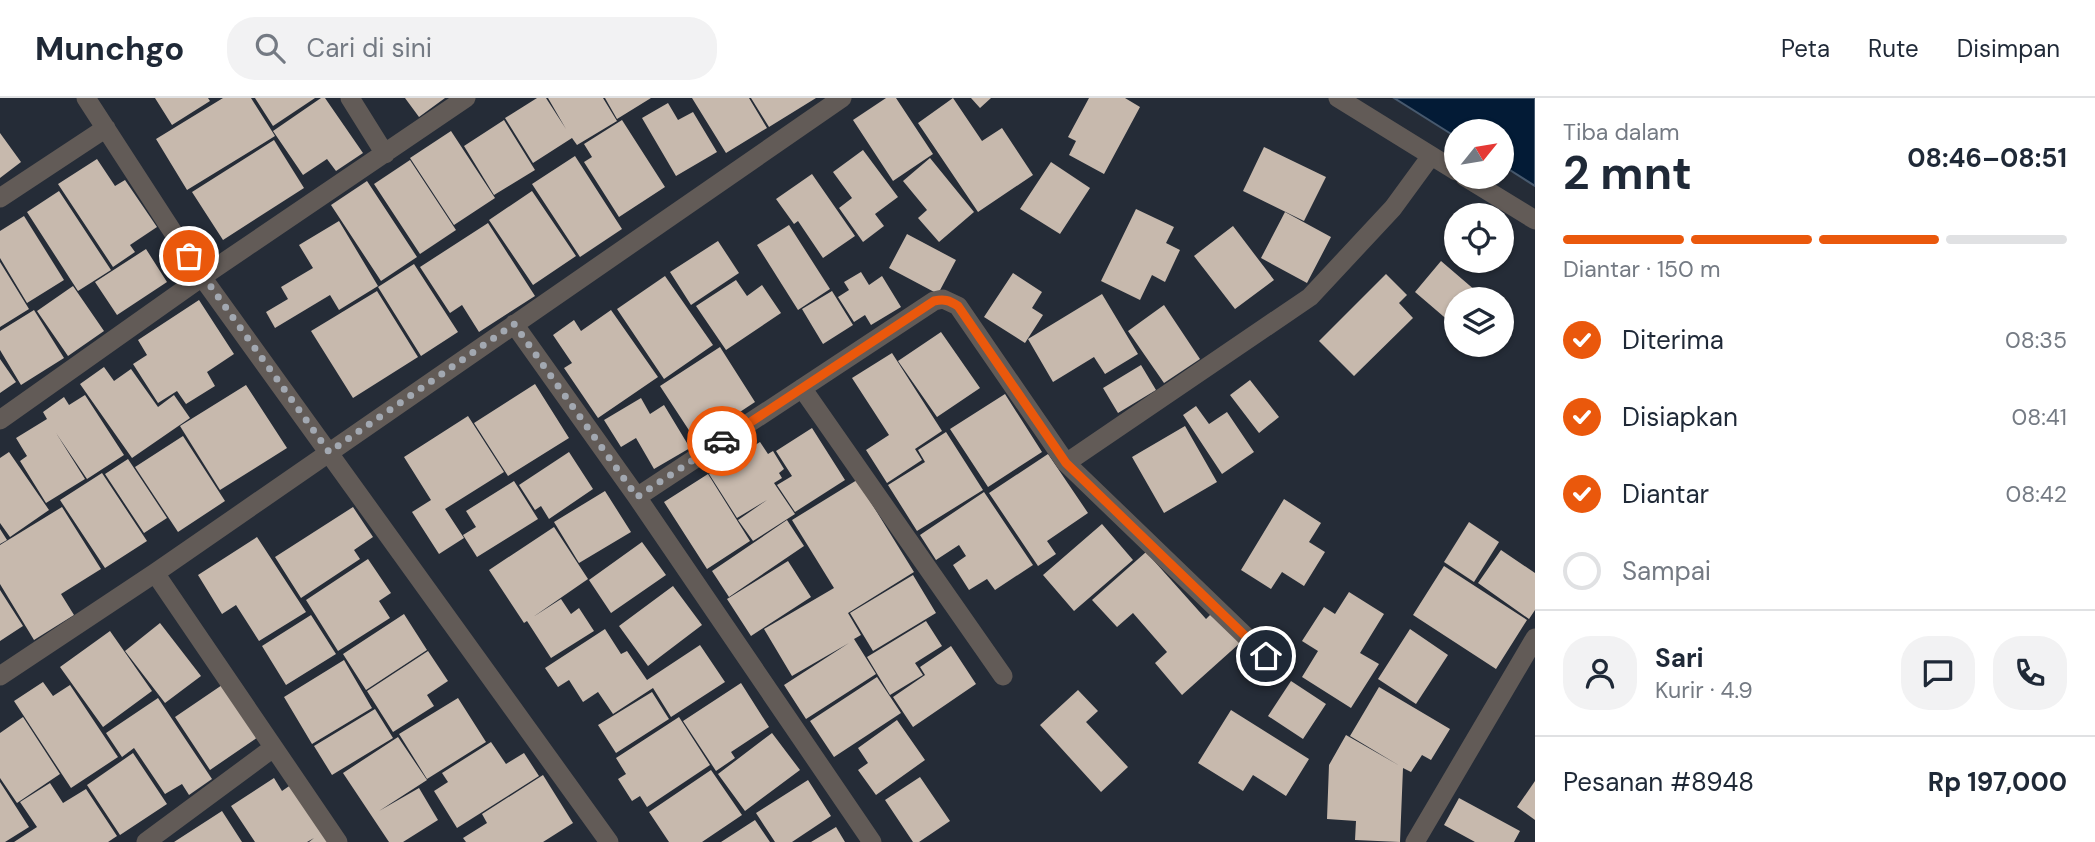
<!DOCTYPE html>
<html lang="id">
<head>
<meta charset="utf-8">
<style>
  :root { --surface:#fff; --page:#f2f2f3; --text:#1f2937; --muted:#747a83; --line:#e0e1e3; --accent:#ea580c }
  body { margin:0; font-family:"DM Sans",sans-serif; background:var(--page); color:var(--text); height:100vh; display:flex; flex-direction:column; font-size:26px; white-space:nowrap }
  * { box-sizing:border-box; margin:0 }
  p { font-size:23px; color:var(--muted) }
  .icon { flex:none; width:38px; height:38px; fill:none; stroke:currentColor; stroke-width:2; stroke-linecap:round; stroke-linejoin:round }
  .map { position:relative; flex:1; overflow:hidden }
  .side { display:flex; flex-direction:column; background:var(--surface); width:560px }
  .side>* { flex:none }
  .needle { width:46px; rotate:60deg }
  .buttons { position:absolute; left:1444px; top:21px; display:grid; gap:14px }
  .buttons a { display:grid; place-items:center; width:70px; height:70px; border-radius:50%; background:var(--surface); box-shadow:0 2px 5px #0004; font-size:35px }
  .pin { position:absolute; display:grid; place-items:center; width:60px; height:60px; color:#fff; margin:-30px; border:4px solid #fff; border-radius:50%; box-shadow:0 2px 7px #0007 }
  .courier { position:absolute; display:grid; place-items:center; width:70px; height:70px; margin:-35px; border:5px solid #ea580c; border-radius:50%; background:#fff; color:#222; box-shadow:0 2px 9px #0007 }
  .headline em { font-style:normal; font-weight:700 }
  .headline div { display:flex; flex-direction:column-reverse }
  .headline { display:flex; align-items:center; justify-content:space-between; height:119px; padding:0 28px }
  h1 { font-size:46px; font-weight:700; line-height:52px }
  .bar { display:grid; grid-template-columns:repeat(4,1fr); gap:10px 7px; align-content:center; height:84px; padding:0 28px }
  .bar i { height:9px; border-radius:5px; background:var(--line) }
  .bar .selected { background:var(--accent) }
  .bar p { grid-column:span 4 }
  .line { display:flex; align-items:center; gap:18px; padding:0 28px; border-top:2px solid var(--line) }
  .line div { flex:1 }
  .round { display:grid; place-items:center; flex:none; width:74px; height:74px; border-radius:28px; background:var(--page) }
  ol { padding:0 28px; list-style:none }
  li { display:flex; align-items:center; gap:21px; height:77px }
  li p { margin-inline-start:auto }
  li .icon { padding:7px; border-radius:50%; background:var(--accent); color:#fff; stroke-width:4 }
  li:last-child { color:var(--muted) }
  li i { width:38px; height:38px; border:4px solid var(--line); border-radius:50% }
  header { display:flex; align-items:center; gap:42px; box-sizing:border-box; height:98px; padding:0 35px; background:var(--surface); border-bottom:2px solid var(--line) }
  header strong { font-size:33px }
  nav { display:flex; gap:38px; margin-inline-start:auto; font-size:24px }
  .search { width:490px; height:63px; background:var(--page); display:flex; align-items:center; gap:18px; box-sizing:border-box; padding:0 24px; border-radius:28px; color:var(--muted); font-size:26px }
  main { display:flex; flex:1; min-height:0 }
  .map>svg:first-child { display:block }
  .water { fill:#031b36; stroke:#47596e; stroke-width:2 }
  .building { fill:#c7b9ad }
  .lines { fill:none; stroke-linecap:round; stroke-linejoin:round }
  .minor { stroke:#625b57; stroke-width:19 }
  .done { stroke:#a2a8b1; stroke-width:7; stroke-dasharray:0 12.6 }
  .route { stroke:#ea580c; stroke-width:9 }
</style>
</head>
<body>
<header>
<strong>Munchgo</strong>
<div class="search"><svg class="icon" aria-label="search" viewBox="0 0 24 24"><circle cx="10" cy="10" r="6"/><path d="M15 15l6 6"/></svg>Cari di sini</div>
<nav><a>Peta</a><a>Rute</a><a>Disimpan</a></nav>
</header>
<main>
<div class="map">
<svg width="1535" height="744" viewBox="0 0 1535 744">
  <rect width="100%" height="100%" fill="#252c37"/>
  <!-- water -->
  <path class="water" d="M1394 0H1535V88L1502 67V33H1456V39Z"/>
  <!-- building -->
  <path class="building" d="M155 0H208L210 3 172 27Z
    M223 0H251L275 38 187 92 156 41Z
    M255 0H315L273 28Z
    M321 0H325L363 55 336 73 327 61 303 77 273 33Z
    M405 0H445L419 19Z
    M537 0H546L566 31 548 0H603L617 23 577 47 572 40 533 65 505 20Z
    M605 0H651L617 21Z
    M692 0H749L767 30 726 55Z
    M751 0H816L769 29Z
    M886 0H896L933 56 893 83 853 22Z
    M953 0 982 43 1002 30 1033 77 978 114 918 25Z
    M971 0H991L980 10Z
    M1089 0H1125L1140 9 1104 76 1069 57 1076 43 1068 39Z
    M668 5 678 22 693 14 717 54 676 78 642 20Z
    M504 22 535 72 494 97 464 48Z
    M622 22 665 89 619 119 584 64 592 59 584 46Z
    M451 33 495 100 454 127 410 60Z
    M0 35 21 64 0 80Z
    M274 42 304 90 223 142 192 94Z
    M1264 49 1326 79 1304 123 1243 93Z
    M863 52 898 99 875 116 884 128 863 144 839 110 852 100 833 74Z
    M575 58 622 131 580 159 532 86Z
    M930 60 974 114 939 144 918 120 927 112 903 83Z
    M97 61 115 88 125 82 157 129 130 147 135 154 113 169 58 86Z
    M410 62 456 132 420 156 374 86Z
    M1051 64 1090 90 1060 136 1020 111Z
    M812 76 855 138 823 160 798 123 794 126 776 101Z
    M367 83 417 159 381 183 331 107Z
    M59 93 111 172 78 193 27 114Z
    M532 93 576 158 533 187 489 122Z
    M1136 111 1174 129 1166 145 1180 152 1165 184 1152 177 1140 202 1101 183Z
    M1285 114 1331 139 1307 185 1261 160Z
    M24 118 64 182 27 205 0 160V133Z
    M339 123 378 188 339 212 330 197 275 230 266 214 288 201 281 189 313 170 299 147Z
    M488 125 535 198 479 234 462 207 450 215 420 169Z
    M789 127 830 191 798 212 757 147Z
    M1233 128 1274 182 1235 211 1194 158Z
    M907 136 956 162 938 196 889 170Z
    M718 143 739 175 691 207 670 174Z
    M146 151 167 184 117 217 95 184Z
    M1441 163 1476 193 1468 201H1456V216L1450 224 1415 194Z
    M0 164 29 211 0 229Z
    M414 166 458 234 421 258 378 189Z
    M861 174 869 187 882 178 901 209 871 227 865 217 854 224 838 199 849 192 844 184Z
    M1013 175 1042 194 1032 210 1043 217 1025 245 984 219Z
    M1386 176 1407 197 1399 205 1413 220 1354 278 1319 243Z
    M665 178 713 247 664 281 617 211Z
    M736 182 747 198 762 187 781 215 726 252 696 208Z
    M73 188 104 233 68 258 37 213Z
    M377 193 418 259 353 300 311 233Z
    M832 193 853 227 823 246 802 211Z
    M1102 196 1138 256 1105 276 1094 259 1053 284 1028 241Z
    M199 202 234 256 207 274 215 288 186 306 177 293 158 305 133 266 147 257 138 242Z
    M1164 207 1200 261 1164 285 1128 233Z
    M34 212 64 260 21 287 0 252V233Z
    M611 212 658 279 598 320 564 270 572 265 553 237 574 222 581 233Z
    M941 234 980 290 937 319 898 263Z
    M720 249 755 304 696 343 660 288Z
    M892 255 942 333 915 351 922 362 887 385 866 352 889 337 852 280Z
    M0 261 16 284 0 295Z
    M1141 267 1156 292 1118 315 1103 290Z
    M104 269 114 283 131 271 158 309 174 297 190 320 132 360 80 286Z
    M1250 282 1279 319 1259 335 1230 297Z
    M535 286 569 340 508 378 474 325Z
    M246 287 287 350 220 392 180 328Z
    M1005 296 1042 354 988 389 950 331Z
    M85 297 124 357 87 381 56 335 85 381 46 405 20 363 27 358 16 340 47 321 43 314 64 299 69 307Z
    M641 300 650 316 664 307 690 350 654 371 636 340 621 349 604 322Z
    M1196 308 1209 326 1227 314 1254 354 1222 376 1183 317Z
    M468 318 504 374 445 411 464 440 439 456 412 414 431 402 404 359Z
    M1185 328 1217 384 1164 415 1132 359Z
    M812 330 845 382 795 414 777 387 792 378 776 353Z
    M946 334 983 392 917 433 888 387 925 364 918 352Z
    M183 338 225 403 178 434 135 369Z
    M760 344 768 356 773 353 784 371 779 375 782 380 774 385 795 416 753 443 738 422 767 402 737 420 709 376Z
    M9 354 49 412 10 439 0 425V360Z
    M569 354 593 391 549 421 541 408 535 412 519 387Z
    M1048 356 1088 415 1047 443 1056 456 1038 468 989 395Z
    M128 361 167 420 144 435 105 376Z
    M102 375 147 443 105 470 60 402Z
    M708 376 750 443 707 471 664 404Z
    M857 382 914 474 848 515 861 537 854 541 876 576 806 621 784 587 849 545 792 578 764 531 834 490 792 422Z
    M514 383 538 421 477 459 463 437 476 429 466 413Z
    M605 393 631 434 579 465 554 424Z
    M984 394 1033 467 995 492 987 481 969 492 953 467 966 458 959 447 936 462 920 437Z
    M1284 401 1321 425 1309 444 1325 454 1304 488 1282 474 1271 491 1241 472Z
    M62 409 101 471 61 496 74 517 34 542 0 486V447Z
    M353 409 373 439 354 452 360 461 301 500 275 459Z
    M787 422 804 448 729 499 712 473Z
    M1469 424 1499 444 1474 484 1444 464Z
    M1102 426 1133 462 1074 513 1043 477Z
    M554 429 588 481 533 519 561 501 571 516 579 510 594 533 551 560 527 523 524 525 489 472Z
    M0 431 7 442 0 446Z
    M257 439 306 514 259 543 236 507 222 516 198 477Z
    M642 444 666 477 611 515 589 482Z
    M1501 452 1535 475V512L1529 521 1478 485Z
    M1146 454 1206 521 1213 514 1240 545 1182 597 1155 565 1167 554 1133 515 1117 529 1092 502Z
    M368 461 391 495 379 503 390 520 338 553 306 502Z
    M788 463 811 499 751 538 727 501Z
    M1444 468 1527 522 1496 571 1413 517Z
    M913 477 936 515 873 553 850 515Z
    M673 488 702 527 648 568 619 528Z
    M0 492 23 528 0 543Z
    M1349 494 1384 516 1360 555 1379 566 1351 610 1302 579 1318 553 1302 543 1324 509 1335 516Z
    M404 516 427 552 366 592 343 556Z
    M311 517 336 556 286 587 262 548Z
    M926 523 942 548 915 565 923 577 890 597 867 559Z
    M160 525 201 578 165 605 125 553Z
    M605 531 621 556 627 553 647 582 700 547 725 584 671 619 653 590 613 616 598 594 583 604 569 582 558 589 545 570Z
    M1410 531 1448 557 1416 606 1378 581Z
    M110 533 152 593 103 629 60 569Z
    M951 548 976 586 913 629 893 599 925 577 920 569Z
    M428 553 448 583 427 597 434 608 393 634 367 593Z
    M344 562 372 610 312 646 284 599Z
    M877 579 901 615 834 659 810 623Z
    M1291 583 1326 606 1303 641 1268 618Z
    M43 584 53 598 70 587 118 659 71 690 14 603Z
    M225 585 261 637 210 672 175 619Z
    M741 585 769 629 731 654 735 660 716 673 683 623Z
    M1379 589 1450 631 1431 662 1422 657 1411 674 1403 670 1400 744 1355 742 1356 723 1327 721 1329 667 1346 637 1400 668 1350 638Z
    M1078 592 1098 613 1086 624 1128 669 1101 694 1040 627Z
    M652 594 669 621 616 655 598 627Z
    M158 600 212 681 189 697 182 686 165 696 134 650 122 659 106 635Z
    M458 600 486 644 427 681 399 636Z
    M375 611 393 640 332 677 314 648Z
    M1231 612 1309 661 1286 698 1253 677 1243 693 1198 665Z
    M23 619 60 676 17 705 0 680V635Z
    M679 619 710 667 647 709 640 698 632 703 618 681 626 676 616 660Z
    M897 622 925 662 876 697 858 672 868 665 858 650Z
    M772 635 800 672 745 713 718 676Z
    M398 639 427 682 379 713 419 690 438 722 403 744H389L343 675Z
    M491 644 506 666 524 655 539 678 457 730 434 693 448 684 442 675Z
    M133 655 167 706 120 737 87 687Z
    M711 672 742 717 702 744H669L649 714Z
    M543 677 573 725 543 744H466L463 740 487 725 482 716Z
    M920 679 950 723 919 744H913L885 702Z
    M274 680 282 693 295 684 335 744H309L314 740 307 744H255L231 708Z
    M808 682 831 718 792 744H775L756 715Z
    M1535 683V722L1517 709Z
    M0 684 29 729 5 744H0Z
    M50 685 63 705 86 691 117 738 108 744H14L37 729 20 704Z
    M1459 700 1520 733 1514 744H1475L1444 727Z
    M222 713 242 744H174Z
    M755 722 770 744H721Z
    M836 729 845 744H811Z"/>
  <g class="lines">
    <!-- minor -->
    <path class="minor" d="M86 0 202 179 609 744
      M350 0 385 56
      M1338 0 1456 73
      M1465 79 1535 122
      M0 100 106 30
      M514 226 637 399 872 744
      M802 290 1003 578
      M0 322 202 179 466 0
      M1066 365 1310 199 1393 110 1431 58
      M637 399 934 203 943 201 958 208 1066 365 1266 558
      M155 475 338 744
      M0 578 155 475 842 0
      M146 744 273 650
      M1415 744 1535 540"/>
  </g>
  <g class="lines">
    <!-- done -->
    <path class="done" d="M189 158 329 354 514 226 637 399 722 343"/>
    <!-- route -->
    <path class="route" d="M722 343 934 203C944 201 949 202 958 208L1066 365 1266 558"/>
  </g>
</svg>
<div class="buttons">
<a><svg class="needle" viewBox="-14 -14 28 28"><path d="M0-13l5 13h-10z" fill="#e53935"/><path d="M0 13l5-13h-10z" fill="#747a83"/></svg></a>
<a><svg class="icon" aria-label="locate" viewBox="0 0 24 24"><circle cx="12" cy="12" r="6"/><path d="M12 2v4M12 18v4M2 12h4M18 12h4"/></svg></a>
<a><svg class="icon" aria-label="layers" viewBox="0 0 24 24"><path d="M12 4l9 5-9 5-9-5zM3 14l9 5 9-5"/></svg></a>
</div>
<div class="pin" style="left:189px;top:158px;background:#ea580c"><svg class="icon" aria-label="bag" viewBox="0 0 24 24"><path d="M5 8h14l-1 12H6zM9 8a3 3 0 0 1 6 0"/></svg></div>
<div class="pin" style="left:1266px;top:558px;background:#1f2937"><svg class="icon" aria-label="home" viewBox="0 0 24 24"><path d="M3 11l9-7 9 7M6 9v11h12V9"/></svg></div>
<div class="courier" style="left:722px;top:343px"><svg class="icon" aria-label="car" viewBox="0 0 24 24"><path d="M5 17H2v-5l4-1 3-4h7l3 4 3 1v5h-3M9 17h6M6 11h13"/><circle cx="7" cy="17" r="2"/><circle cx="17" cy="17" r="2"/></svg></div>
</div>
<section class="side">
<div class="headline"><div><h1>2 mnt</h1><p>Tiba dalam</p></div><em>08:46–08:51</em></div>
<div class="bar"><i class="selected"></i><i class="selected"></i><i class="selected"></i><i></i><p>Diantar · 150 m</p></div>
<ol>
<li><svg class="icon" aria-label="check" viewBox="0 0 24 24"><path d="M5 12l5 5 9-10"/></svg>Diterima<p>08:35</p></li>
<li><svg class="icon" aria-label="check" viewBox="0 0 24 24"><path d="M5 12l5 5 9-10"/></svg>Disiapkan<p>08:41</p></li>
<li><svg class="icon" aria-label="check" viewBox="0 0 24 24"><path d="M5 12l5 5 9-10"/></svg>Diantar<p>08:42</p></li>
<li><i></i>Sampai</li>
</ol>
<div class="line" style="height:126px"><a class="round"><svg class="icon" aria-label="person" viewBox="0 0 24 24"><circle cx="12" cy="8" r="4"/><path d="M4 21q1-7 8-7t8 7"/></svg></a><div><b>Sari</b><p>Kurir · 4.9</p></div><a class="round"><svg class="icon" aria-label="chat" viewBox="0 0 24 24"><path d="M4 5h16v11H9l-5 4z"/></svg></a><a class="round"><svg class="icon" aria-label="phone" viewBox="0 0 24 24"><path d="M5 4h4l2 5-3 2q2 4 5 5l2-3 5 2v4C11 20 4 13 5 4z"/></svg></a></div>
<div class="line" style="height:91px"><div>Pesanan #8948</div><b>Rp 197,000</b></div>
</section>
</main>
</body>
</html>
